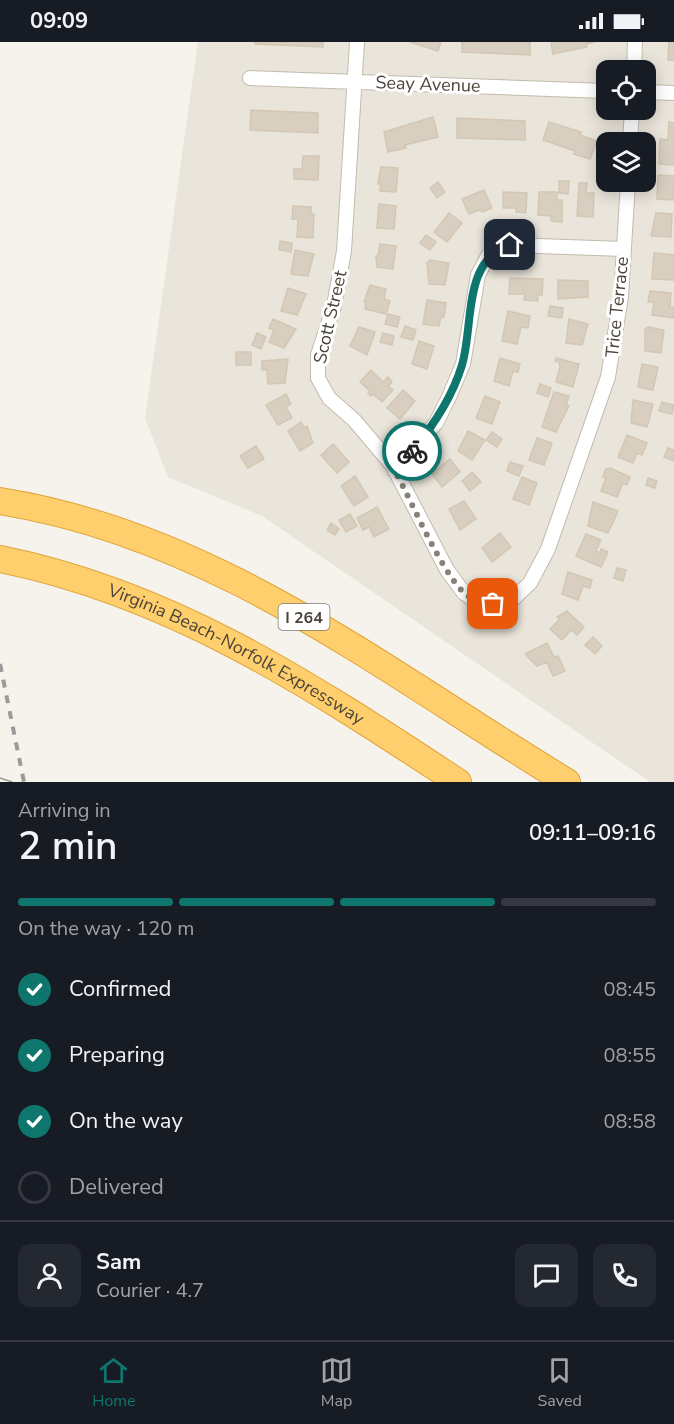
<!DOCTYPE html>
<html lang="en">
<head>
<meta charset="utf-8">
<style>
  :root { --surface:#171b24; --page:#242831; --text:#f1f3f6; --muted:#9ea1a6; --line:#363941; --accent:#0f766e }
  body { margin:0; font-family:"Nunito Sans",sans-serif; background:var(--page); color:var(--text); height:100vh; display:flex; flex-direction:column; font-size:22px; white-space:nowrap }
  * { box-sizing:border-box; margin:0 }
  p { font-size:20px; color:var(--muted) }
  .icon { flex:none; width:33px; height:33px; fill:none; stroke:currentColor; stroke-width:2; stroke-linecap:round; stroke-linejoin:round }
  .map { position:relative; height:740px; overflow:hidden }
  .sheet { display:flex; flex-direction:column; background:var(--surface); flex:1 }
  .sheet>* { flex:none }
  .tools { position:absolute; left:596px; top:18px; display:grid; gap:12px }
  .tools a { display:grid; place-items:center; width:60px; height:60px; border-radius:12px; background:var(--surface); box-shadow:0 3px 15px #0003; font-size:30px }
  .pin { position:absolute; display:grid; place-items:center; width:51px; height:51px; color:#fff; margin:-26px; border-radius:12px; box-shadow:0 3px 9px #0006 }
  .courier { position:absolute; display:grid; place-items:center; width:60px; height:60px; margin:-30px; border:4px solid #0f766e; border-radius:50%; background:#fff; color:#222; box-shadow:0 2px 8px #0007 }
  .headline em { font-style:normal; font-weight:600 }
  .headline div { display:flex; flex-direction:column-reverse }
  .headline { display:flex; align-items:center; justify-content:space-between; height:102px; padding:0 18px }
  h1 { font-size:39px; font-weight:600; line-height:45px }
  .bar { display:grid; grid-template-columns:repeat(4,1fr); gap:9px 6px; align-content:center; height:72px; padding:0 18px }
  .bar i { height:8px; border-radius:4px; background:var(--line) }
  .bar .current { background:var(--accent) }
  .bar p { grid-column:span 4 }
  .line { display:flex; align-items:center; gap:15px; padding:0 18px; border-top:2px solid var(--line) }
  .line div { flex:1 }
  .round { display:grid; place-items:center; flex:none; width:63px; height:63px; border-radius:12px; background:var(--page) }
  ol { padding:0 18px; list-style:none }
  li { display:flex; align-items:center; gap:18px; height:66px }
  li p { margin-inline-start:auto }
  li .icon { padding:6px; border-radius:50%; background:var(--accent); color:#fff; stroke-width:4 }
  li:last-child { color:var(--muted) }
  li i { width:33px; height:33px; border:3px solid var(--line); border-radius:50% }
  .status { display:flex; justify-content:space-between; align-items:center; height:42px; padding:0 30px; background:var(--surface); direction:ltr }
  .status svg { height:16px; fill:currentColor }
  .menu { display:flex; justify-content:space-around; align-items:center; height:84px; border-top:2px solid var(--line); background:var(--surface); font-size:16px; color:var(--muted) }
  .menu a { display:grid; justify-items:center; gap:3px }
  .menu .current { color:var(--accent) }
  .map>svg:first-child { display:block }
  .residential { fill:#eae5da; fill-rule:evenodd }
  .building { fill:#d8cfc1; stroke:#d3c7b4; stroke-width:1.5 }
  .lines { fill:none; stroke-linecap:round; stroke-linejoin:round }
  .minor-casing { stroke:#c2bbae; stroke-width:16 }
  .motorway-casing { stroke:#e0a43c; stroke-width:28 }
  .minor { stroke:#fff; stroke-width:14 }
  .motorway { stroke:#ffcf6e; stroke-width:26 }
  .tram { stroke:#9a9a9a; stroke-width:1.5 }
  .rail { stroke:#9a9a9a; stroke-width:4; stroke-dasharray:8 8; stroke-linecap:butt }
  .done { stroke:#878178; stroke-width:6; stroke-dasharray:0 10.8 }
  .route { stroke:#0f766e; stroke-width:8 }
  .labels { text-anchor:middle; stroke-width:6; stroke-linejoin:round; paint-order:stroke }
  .shield { fill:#fff; stroke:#817c74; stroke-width:1.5 }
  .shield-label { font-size:16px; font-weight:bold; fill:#4b4439 }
  .street-label { font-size:18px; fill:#4b4439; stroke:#fff }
</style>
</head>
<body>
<div class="status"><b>09:09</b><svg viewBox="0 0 49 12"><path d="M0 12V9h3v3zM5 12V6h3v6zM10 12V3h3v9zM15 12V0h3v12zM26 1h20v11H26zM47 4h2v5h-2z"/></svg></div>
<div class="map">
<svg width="674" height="740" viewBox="0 0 674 740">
  <rect width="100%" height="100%" fill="#f6f3ec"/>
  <!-- residential -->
  <path class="residential" d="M198 0H674V740H650L262 474 168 435 145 376ZM606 28H645V68H606ZM606 100H645V140H606Z"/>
  <!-- building -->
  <path class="building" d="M255 0H323V5L255 2Z
    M410 0H441L438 9Z
    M462 0H530V13L462 10Z
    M551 0H595L586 2 587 5 553 12Z
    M669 0H674V18H668Z
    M251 68 318 71V91L250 88Z
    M433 75 438 95 405 103 406 106 388 110 384 90Z
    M457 76 525 79V98L457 96Z
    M549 80 581 90 580 93 597 99 590 117 574 112 575 109 543 98Z
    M669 80 674 81V123L659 122 660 97 668 98Z
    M303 114H319L318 138 294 137V127H302Z
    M381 125 398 126 396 150 380 149 381 142H378Z
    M658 133 674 134 673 158 657 157Z
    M559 139H569L568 152 559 151Z
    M438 140 445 150 437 156 430 146Z
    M579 141H587L586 151H594L593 175 577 174Z
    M484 148 492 166 482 170 481 167 469 172 462 157Z
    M503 150 527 151 526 171 516 170V166H503Z
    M539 150H557V158H562V180L551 179V174L538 173Z
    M379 162 396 164 394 187 377 186Z
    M293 164 311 165V172H314L313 196 297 195 298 177H292Z
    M449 171 462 181 447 200 434 190Z
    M656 171 672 172 671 195 651 194Z
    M426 193 436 200 430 208 420 201Z
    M280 199 292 201 291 210 279 208Z
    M380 202 396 204 393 227 377 225 376 214H378Z
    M295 208 314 212 308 234 291 232Z
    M654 211 674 213V238L652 237Z
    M430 218 449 221 445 243 429 242 427 221Z
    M510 236 543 237 542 253H538V259L524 258 525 252H509Z
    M558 238 588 239V255L558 257Z
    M370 243 386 247 384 257 390 259 386 272 365 267 366 260H364Z
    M288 246 306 252 297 273 281 269Z
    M650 249 671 251 670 265H674V276L652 273 654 260H648Z
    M427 258 446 261 444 275H441L439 284 423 282Z
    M550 264 563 266 562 276 548 274Z
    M508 269 530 274 528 286 521 285 517 302 502 299Z
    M388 272 400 275 397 285 385 282Z
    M273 277 296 287 284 306 269 300 274 288 269 286Z
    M569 277 588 282 582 303 566 301Z
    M405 284 416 288 413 298 401 295Z
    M359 285 375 290 367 313 350 304Z
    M648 285 664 288 661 311 645 309V287Z
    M257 291 266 295 261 307 252 303Z
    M383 291 394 294 392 303 380 300Z
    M419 299 434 304 427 327 412 322Z
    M236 310H251V323H236Z
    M500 316 520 322 518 330 513 329 509 344 494 339Z
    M556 316 579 322 573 345 556 340 560 325 559 320 555 319Z
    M288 317 285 341 268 342 267 328H262V319Z
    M642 322 658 325 653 348 638 345Z
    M371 328 383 340 388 335 392 340 388 344 393 348 382 360 373 352 371 354 368 351 370 349 360 340Z
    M540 342 551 346 548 355 537 351Z
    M403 348 415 359 400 377 387 366Z
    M554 350 569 354 566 363 569 364 556 390 542 385Z
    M286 352 291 362 286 365 292 376 278 383 266 363Z
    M485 354 500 360 492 382 476 376Z
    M633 358 653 362 647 385 631 381Z
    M662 360 674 363 672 372 659 369Z
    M301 380 304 386 307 384 313 401 300 409 288 389Z
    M468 389 485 398 472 418 458 409Z
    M492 390 502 397 497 405 486 398Z
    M627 393 647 401 642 413 637 411 633 421 618 415Z
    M537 396 552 401 544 423 529 418Z
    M333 402 349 420 337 431 321 413Z
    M256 404 264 417 248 426 240 414Z
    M668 406 674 408V419L664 415Z
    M450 417 460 430 442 445 432 432Z
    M510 420 523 424 519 434 507 429Z
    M610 426 630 435 627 443 623 441 617 455 601 449 606 436 603 435 606 427Z
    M472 430 481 440 470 449 462 439Z
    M355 434 368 455 354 464 341 444Z
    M522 435 537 441 529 463 513 457Z
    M648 436 657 439 655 446 646 443Z
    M464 459 476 477 460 488 449 467Z
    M593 460 618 469 608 491 588 484Z
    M377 465 389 487 374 495 369 485 363 488 357 476Z
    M350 472 357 484 346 490 339 478Z
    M331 481 339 487 335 493 327 488Z
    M500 491 511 505 492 520 482 506Z
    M586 492 601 498 596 509 600 511 601 507 608 510 601 525 576 514Z
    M617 526 626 528 623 539 614 536Z
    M568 530 592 538 590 546 583 544 578 558 562 552Z
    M567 569 584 585 577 593 571 588 562 598 550 587 560 577 557 575Z
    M593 595 602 604 595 612 585 603Z
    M547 601 554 615 558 614 565 629 553 634 547 620 537 624 525 612Z"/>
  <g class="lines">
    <!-- minor casing -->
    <g class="minor-casing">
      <path id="minor" d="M357 0 344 209 334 264 318 313V336L329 356 354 378 393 424 447 528 464 551 473 557 493 562 513 557 530 541 548 507 608 335 621 255 628 140
        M634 28 635 0
        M250 36 606 49
        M645 50 674 51
        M630 100 632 68
        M395 429 436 381 449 355 463 322 478 233 488 214 510 203 623 207"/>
    </g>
    <!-- motorway casing -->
    <g class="motorway-casing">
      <g id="motorway">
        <path d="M0 459C215 493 387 631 567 740"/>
        <path id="s1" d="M0 517C174 552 313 645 458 740"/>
      </g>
    </g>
    <!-- minor -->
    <use href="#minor" class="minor"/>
    <!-- motorway -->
    <use href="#motorway" class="motorway"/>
    <!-- tram -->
    <path class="tram" d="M0 736 12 740"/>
    <!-- rail -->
    <path class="rail" d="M0 622 24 740"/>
  </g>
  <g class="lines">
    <!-- done -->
    <path class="done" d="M412 409 395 429C413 462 439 525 463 550 471 558 483 561 493 562"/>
    <!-- route -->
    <path class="route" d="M412 409C434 383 452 356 462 323 474 283 462 218 510 203"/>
  </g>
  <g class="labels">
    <!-- shield labels -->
    <rect class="shield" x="278.5" y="562" width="51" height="26" rx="4.5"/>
    <g class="shield-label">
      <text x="304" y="581">I 264</text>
    </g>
    <!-- street labels -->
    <g class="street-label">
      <text transform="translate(428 42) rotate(2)" y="6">Seay Avenue</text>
      <text transform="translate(617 265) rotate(-84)" y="6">Trice Terrace</text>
      <text transform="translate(330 275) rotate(-77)" y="6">Scott Street</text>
      <text dy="6" stroke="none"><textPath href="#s1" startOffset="256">Virginia Beach-Norfolk Expressway</textPath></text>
    </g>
  </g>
</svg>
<div class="tools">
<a><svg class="icon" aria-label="locate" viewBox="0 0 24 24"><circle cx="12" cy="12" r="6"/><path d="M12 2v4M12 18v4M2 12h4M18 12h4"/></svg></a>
<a><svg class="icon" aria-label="layers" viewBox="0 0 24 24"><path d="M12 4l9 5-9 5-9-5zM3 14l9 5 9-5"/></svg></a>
</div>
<div class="pin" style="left:493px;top:562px;background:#ea580c"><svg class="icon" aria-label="bag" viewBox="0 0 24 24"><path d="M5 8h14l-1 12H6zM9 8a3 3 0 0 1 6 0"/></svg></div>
<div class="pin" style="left:510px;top:203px;background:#1f2937"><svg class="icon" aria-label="home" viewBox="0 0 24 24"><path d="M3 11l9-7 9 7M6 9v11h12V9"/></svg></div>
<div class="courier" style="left:412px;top:409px"><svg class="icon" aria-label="bike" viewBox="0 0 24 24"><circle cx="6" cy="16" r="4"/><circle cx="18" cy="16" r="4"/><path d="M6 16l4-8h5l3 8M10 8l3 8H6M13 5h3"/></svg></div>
</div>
<section class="sheet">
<div class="headline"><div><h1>2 min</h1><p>Arriving in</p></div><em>09:11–09:16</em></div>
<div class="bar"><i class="current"></i><i class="current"></i><i class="current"></i><i></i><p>On the way · 120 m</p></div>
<ol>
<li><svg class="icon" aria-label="check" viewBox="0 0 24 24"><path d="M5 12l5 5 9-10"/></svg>Confirmed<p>08:45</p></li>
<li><svg class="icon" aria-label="check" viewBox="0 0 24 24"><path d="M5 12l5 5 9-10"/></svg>Preparing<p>08:55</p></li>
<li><svg class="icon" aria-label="check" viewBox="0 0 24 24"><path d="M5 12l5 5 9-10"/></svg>On the way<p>08:58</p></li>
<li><i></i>Delivered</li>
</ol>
<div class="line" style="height:108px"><a class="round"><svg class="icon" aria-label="person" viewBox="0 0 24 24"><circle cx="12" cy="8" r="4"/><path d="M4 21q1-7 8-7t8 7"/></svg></a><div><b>Sam</b><p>Courier · 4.7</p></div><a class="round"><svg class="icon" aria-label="chat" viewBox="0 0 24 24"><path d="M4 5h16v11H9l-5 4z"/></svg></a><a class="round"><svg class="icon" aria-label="phone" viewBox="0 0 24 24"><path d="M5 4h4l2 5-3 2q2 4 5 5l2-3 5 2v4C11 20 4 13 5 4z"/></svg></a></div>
</section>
<nav class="menu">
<a class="current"><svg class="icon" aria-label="home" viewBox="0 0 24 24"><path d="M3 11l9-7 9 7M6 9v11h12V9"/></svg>Home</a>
<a><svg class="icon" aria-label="map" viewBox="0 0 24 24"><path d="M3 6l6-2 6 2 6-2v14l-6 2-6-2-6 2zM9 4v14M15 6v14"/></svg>Map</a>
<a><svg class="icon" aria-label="saved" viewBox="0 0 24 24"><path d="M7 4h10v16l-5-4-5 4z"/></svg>Saved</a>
</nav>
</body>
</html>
